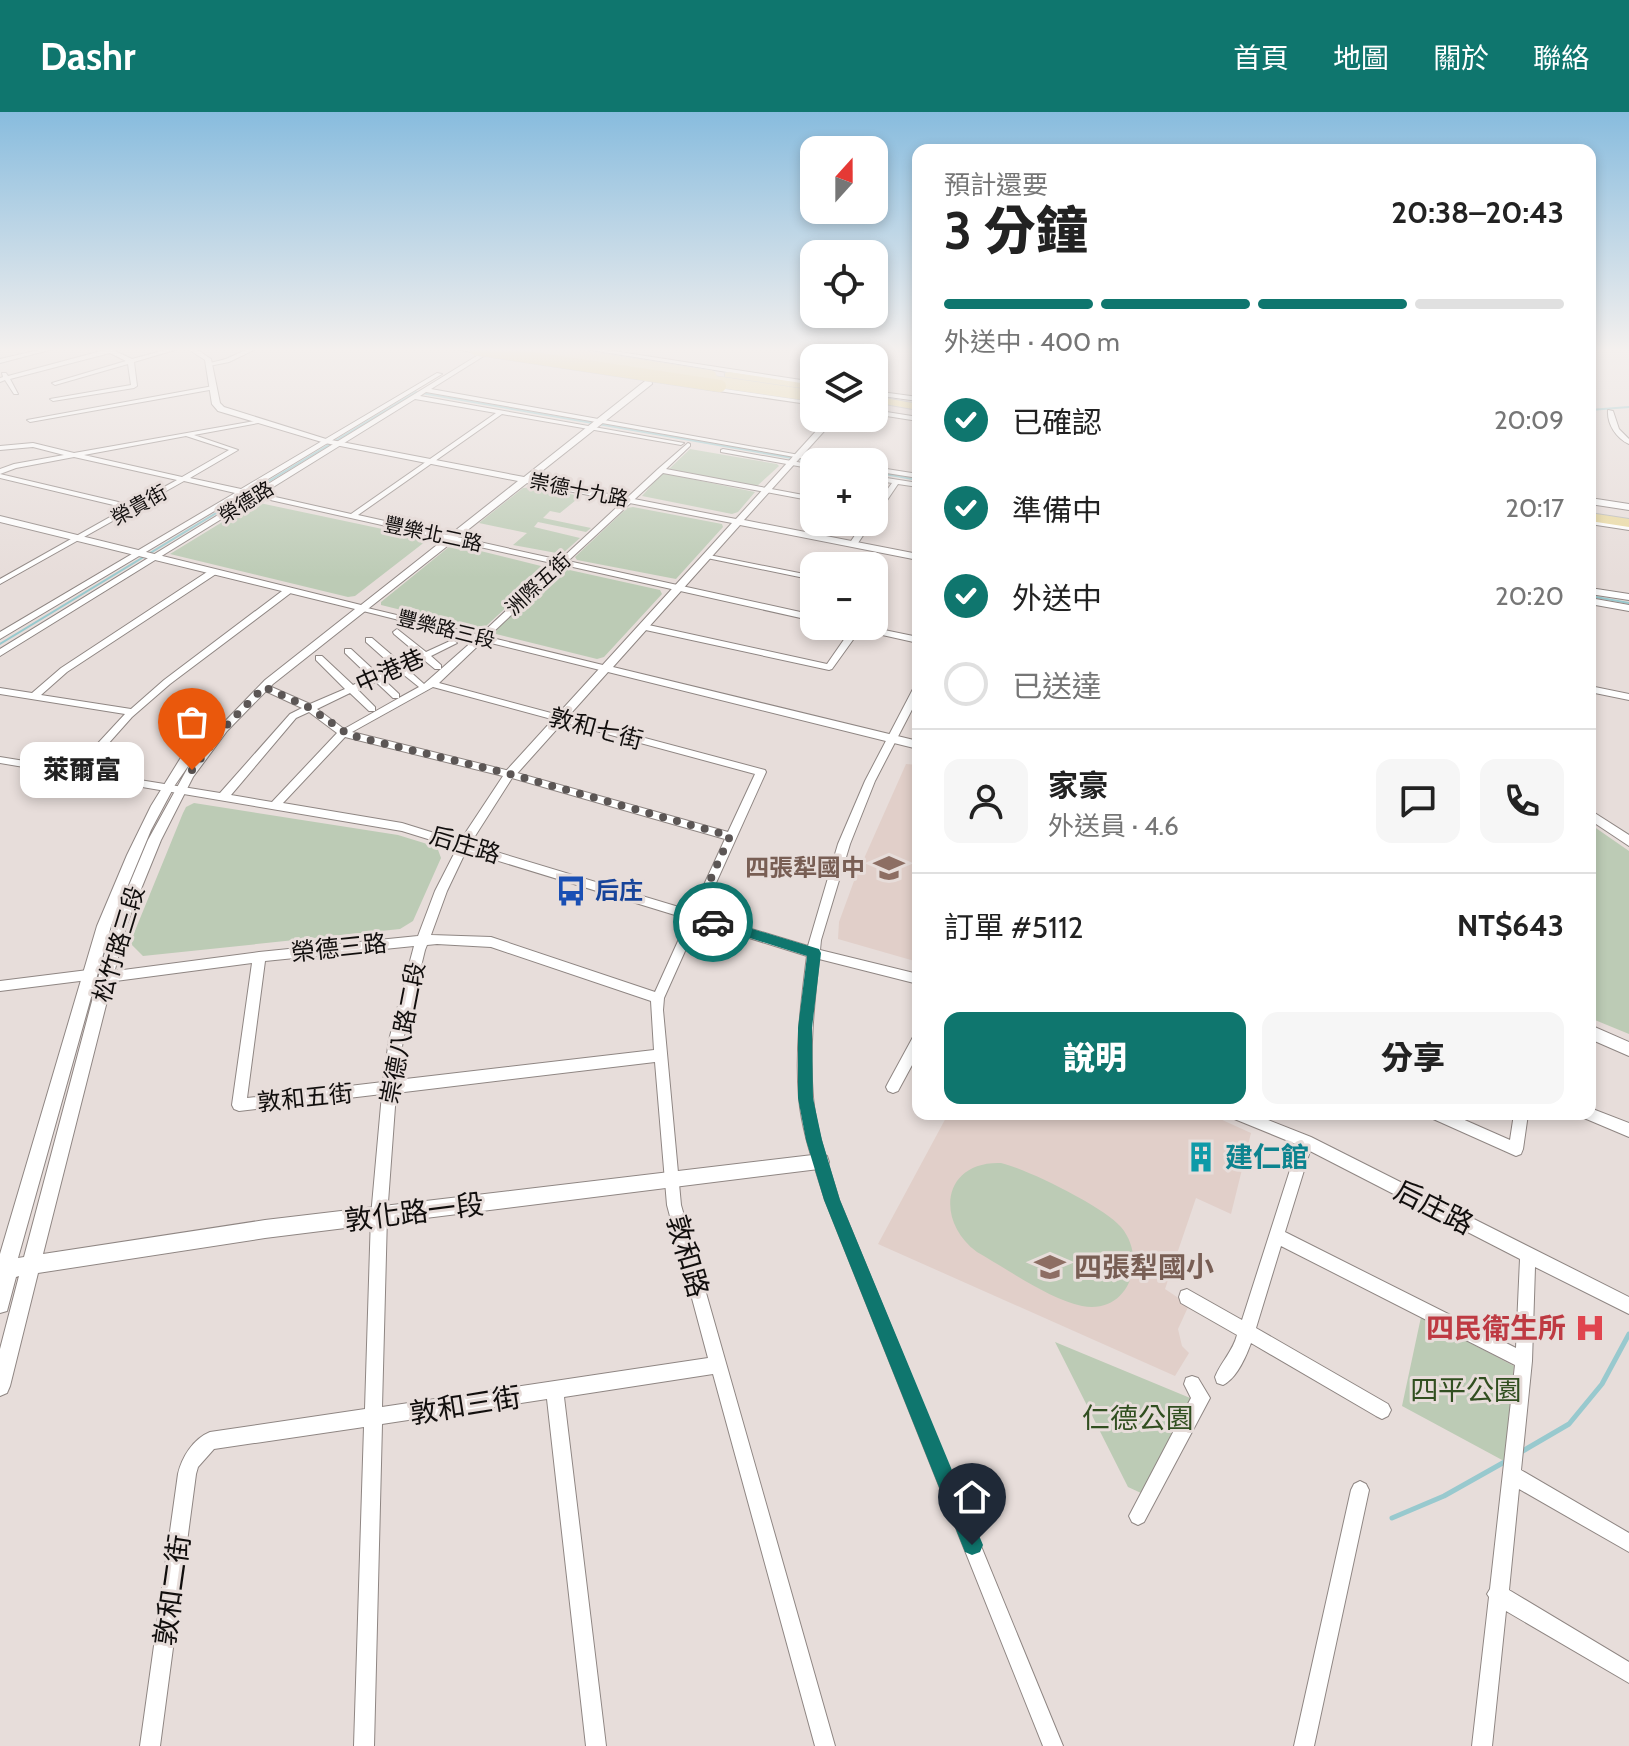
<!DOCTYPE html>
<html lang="zh-TW">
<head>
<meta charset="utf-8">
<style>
  :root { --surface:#fff; --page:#f6f6f6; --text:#222; --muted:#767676; --line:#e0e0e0; --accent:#0f766e }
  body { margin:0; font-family:Cabin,"Noto Sans TC",sans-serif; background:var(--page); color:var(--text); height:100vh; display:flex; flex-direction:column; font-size:30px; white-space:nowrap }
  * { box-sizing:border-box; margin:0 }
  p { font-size:26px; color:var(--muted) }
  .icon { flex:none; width:44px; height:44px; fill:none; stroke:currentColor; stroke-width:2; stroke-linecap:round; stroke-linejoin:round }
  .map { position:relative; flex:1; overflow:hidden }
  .side { position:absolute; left:912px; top:32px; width:684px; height:976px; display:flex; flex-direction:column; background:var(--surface); border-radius:16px; box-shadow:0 4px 12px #0003 }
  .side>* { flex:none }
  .needle { width:52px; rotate:21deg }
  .buttons { position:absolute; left:800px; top:24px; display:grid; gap:16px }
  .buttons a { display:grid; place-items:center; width:88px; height:88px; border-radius:16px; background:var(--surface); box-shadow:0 4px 12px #0003; font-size:40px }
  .pin { position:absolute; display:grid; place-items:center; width:68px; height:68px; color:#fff; margin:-82px -34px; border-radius:50% 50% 50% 0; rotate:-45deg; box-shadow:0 0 8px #0007 }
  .pin .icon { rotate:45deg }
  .courier { position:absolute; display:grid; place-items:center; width:80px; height:80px; margin:-40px; border:6px solid #0f766e; border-radius:50%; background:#fff; color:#222; box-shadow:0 2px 10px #0007 }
  .bubble { position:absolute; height:56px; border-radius:16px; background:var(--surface); box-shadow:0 4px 12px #0003; font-size:26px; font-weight:800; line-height:56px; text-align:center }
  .overview em { font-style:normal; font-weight:800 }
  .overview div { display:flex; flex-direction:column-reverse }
  .overview { display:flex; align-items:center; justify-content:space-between; height:136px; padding:0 32px }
  h1 { font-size:52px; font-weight:800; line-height:60px }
  .bar { display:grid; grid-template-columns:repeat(4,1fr); gap:12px 8px; align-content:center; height:96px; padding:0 32px }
  .bar i { height:10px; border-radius:6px; background:var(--line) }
  .bar .selected { background:var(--accent) }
  .bar p { grid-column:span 4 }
  .line { display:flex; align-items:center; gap:20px; padding:0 32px; border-top:2px solid var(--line) }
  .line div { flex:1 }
  .round { display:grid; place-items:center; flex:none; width:84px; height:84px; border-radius:16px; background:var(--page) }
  ol { padding:0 32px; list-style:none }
  li { display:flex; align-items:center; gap:24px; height:88px }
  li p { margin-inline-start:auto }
  li .icon { padding:8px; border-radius:50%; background:var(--accent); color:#fff; stroke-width:4 }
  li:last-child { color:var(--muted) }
  li i { width:44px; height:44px; border:4px solid var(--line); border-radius:50% }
  .cta { display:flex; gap:16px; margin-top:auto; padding:16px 32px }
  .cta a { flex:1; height:92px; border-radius:16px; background:var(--accent); color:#fff; font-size:32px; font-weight:800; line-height:92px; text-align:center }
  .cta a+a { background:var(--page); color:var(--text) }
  header { display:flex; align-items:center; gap:48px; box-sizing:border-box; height:112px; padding:0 40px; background:var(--accent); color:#fff }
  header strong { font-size:38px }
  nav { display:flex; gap:44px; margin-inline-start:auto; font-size:28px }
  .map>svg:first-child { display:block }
  .built { fill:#e1cfc9 }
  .green { fill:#bccbb5 }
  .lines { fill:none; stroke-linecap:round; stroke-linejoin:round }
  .stream-far1 { stroke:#98c9ce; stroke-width:2 }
  .stream { stroke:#98c9ce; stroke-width:5 }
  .minor-casing { stroke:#8f8683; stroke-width:2 }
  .tertiary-casing { stroke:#8f8683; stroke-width:2 }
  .trunk-casing { stroke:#bcbcbb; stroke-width:2 }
  .minor { fill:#fff; fill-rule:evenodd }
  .tertiary { fill:#fff; fill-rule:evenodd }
  .trunk { fill:#eadaa2; fill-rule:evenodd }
  .trunk-bridge-casing { stroke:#bcbcbb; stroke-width:12; stroke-linecap:butt }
  .motorway-bridge-casing { stroke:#bcbcbb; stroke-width:13; stroke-linecap:butt }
  .trunk-bridge { stroke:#eadaa2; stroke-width:11 }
  .motorway-bridge { stroke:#e5d08a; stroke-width:12 }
  .route { fill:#0f766e }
  .done { stroke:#5c5655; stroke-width:8; stroke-dasharray:0 14.4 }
  .labels { text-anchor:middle; stroke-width:6; stroke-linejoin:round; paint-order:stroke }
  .far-street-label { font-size:20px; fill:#110e0d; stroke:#e7ddda }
  .street-label { font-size:24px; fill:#110e0d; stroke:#e7ddda }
  .education-label { font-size:24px; font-weight:bold; fill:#785e54; stroke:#e7ddda; text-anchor:end }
  .transit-label { font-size:24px; font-weight:bold; fill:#164399; stroke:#e7ddda; text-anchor:start }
  .near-culture-label { font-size:28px; font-weight:bold; fill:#0d838f; stroke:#e7ddda; text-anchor:start }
  .near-street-label { font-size:28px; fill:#110e0d; stroke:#e7ddda }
  .near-education-label { font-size:28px; font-weight:bold; fill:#785e54; stroke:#e7ddda; text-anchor:start }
  .near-health-label { font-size:28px; font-weight:bold; fill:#be3a42; stroke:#e7ddda; text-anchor:end }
  .near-park-label { font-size:28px; fill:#314f20; stroke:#e7ddda }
</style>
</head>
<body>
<header>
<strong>Dashr</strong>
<nav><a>首頁</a><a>地圖</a><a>關於</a><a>聯絡</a></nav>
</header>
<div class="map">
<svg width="1629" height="1634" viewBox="0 0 1629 1634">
  <rect width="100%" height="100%" fill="#e7ddda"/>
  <!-- built -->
  <path class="built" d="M906 652 918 653V850L838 827 839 810 854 769Z
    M948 1002H1209L1251 1021 1231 1102 1196 1086 1165 1177 1189 1193 1178 1217 1182 1234 1189 1241 1175 1264 878 1132Z"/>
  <!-- green -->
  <path class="green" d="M690 337 777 352 779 354 757 374 669 357Z
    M661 362H667L755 380 738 400 732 402 642 384Z
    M532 375 581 384 560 401 550 399 543 406 591 416 586 420 538 410 534 415 580 426 562 442 513 433 527 421 479 411 523 376Z
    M255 390 425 426 426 429 355 484 348 485 170 442Z
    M633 395 722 412 723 415 676 467 577 448 575 445 627 396Z
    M456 433 549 456 484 516 479 517 381 493V490L450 434Z
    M565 457 660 478 662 482 604 545 597 547 496 522 495 519 560 458Z
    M194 691 398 723 437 735 441 746 413 809 400 817 143 844 130 831 183 701 186 695Z
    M1590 712 1629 739V922L1590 906Z
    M1001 1051C1027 1057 1104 1095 1121 1115 1148 1147 1129 1203 1082 1194 1049 1187 1007 1157 977 1140 935 1109 942 1049 1001 1051Z
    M1421 1205 1514 1254 1504 1349 1402 1294Z
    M1055 1230 1195 1288 1141 1381 1128 1375Z"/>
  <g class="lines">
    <!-- stream-far1 -->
    <path class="stream-far1" d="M748 237 918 239
      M1590 298 1629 295
      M874 360 918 368
      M1590 484 1629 491
      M0 532 416 280 815 350"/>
    <!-- stream -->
    <path class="stream" d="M1521 1340 1569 1312 1602 1272 1629 1222
      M1392 1406 1444 1384 1508 1348"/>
    <!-- minor casing -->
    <g class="minor-casing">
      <path id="minor" d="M43 237H53L0 251V247Z
        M104 237H115V239L132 247 169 237H178L134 250 137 274 134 276 53 289 50 287 131 273 128 252 55 273 52 271 126 249 110 241 10 267 18 282H14L5 268 0 270V266L3 265 2 261H6L8 264 105 238Z
        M248 237H256L229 250 209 254 206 252 226 247Z
        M488 237H495L431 277 838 350H823L426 280 420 284 684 331 681 333 502 302 358 403 560 448 658 357 688 331 690 332V334L666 357 814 385V389L663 361 568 449 814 503V509L564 453 488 525 611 555V559L608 560 483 529 439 571 765 658 766 660 702 802 808 834 838 732 865 669 913 577 918 574V586L875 669 850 732 821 828 820 838 918 862V872L819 847C814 893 809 939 813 985 816 1020 829 1054 839 1088L1063 1634H1043L825 1088C815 1055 802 1021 799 986 795 938 801 891 807 844L698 810 664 886 663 898 681 1093 835 1634H815L713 1262 564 1285 606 1634H586L547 1287 382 1312 374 1634H354L364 1315 214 1337 198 1355 196 1362 160 1634H140L178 1362C182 1345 193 1327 210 1320L365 1297 371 1104 382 982 239 999 234 997 232 993 252 851 108 870 104 869 102 865 104 861 108 860 259 840 418 824 435 779 457 736 402 719 0 651V645L74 657 125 602 0 582V576L32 581 61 556 210 458H216V462L67 560 41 583 131 597 164 568 286 476H292V480L170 572 132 605 84 659 220 681 290 602 302 596 261 577V573H267L310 592 345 577 316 548V544H322L353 573 370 565 345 541V537H351L378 562 394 555 366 530V526H372L401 551 419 543 394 522 393 520 397 517 426 540 450 529 453 528 457 531 431 544 441 553V557H435L424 548 406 556 424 572 475 527 359 498V494L480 523 556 452 257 385 0 544V537L249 384 243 382 0 527V520L235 381 184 369 0 472V467L126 396 0 366V357L14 352 64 343 33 335 0 338V334L33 331 74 341 260 308V310L258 311 194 323 238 338 190 366 241 377 437 261 442 262 248 379 255 380ZM415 287 496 301 351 402 262 382ZM186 324 229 338 182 365 84 343ZM74 345 177 368 131 393 0 362 16 356ZM399 559 419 575 399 586V582L383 567ZM376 570 393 586H399L344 617 317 597 350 581 369 599H375V595L358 578ZM433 575 755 662 728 720 510 659 352 620ZM309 600 337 621 272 690 231 683 296 606ZM345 625 503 664 460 729 402 711 283 691ZM512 666 725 727 692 799 470 732ZM466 739 688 807 655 880 491 825 431 823 447 779ZM437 832 491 835 651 889 654 938 397 968 403 928 425 838 427 833ZM414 834 389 928 383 970 247 986 265 849ZM655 950 667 1093 708 1246 382 1295 387 1104 396 981Z
        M213 274 215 277 30 310 27 308Z
        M1608 298 1613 299 1619 317 1629 327V332C1616 326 1607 312 1608 298Z
        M723 337 814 353V357L721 340V338Z
        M874 355 918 362V366L874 359Z
        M874 364 918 371V375L898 372 877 403H874V396L892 371 874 368Z
        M864 410H872L856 434H850L849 432Z
        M704 442 814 464V468L707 446H704Z
        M874 476 882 482 877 490 874 491Z
        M1590 476 1629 482V488L1590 482Z
        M1590 486 1629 493V499L1590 492Z
        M644 512 827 552 852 516 849 514H865L918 525V531L860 518 832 557 829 558 641 517V513Z
        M88 858 92 859 94 863 92 867 88 868 0 879V869Z
        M918 923V942L898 979 893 981 888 979 886 975 888 971 913 925Z
        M1590 996 1629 1011V1025L1584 1006 1582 1002H1590Z
        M1230 1002H1253L1311 1025 1629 1185V1202L1535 1155 1532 1249 1521 1358 1629 1421V1440L1519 1377 1509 1478 1629 1550V1571L1506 1499 1492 1634H1472L1489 1485 1487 1482 1490 1477 1515 1253 1281 1134 1256 1216 1388 1292 1391 1298 1388 1304 1382 1307 1376 1304 1251 1231C1246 1245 1236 1267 1223 1273L1217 1271 1215 1265C1221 1250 1233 1239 1237 1223L1181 1191 1179 1185 1181 1179 1187 1177 1242 1208 1298 1033 1232 1006ZM1310 1039 1520 1147 1516 1236 1285 1120Z
        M1429 1002H1451L1510 1028 1514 1002H1528L1523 1037 1521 1042 1516 1044 1431 1006Z
        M1192 1264 1198 1266 1210 1286 1144 1410 1138 1413 1132 1410 1129 1404 1191 1286 1184 1272 1186 1266Z
        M1360 1369 1366 1372 1369 1378 1314 1634H1294L1351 1378 1354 1372Z"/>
    </g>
    <!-- tertiary casing -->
    <g class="tertiary-casing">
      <path id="tertiary" d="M188 237H196L211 247 220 291 224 295 326 327 524 365 645 269 647 266H651L652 272 532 367 736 407 828 306H836L744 408 918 442V448L740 413 613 555 918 629V637L608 560 514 665H506L504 662 506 659 732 411 527 371 273 572 227 619 193 665 161 728 126 814 43 1142 265 1108 821 1042 827 1044 829 1050 827 1056 265 1126 38 1161 10 1274 7 1281 0 1284V1237L19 1164 16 1165 7 1199 0 1201V1142L97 814 127 743 151 694 180 647 196 628 200 627 205 630 265 568 355 497 0 410V404L361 493 518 369 325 331 218 299 212 292 205 248ZM191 650 148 728 112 814 24 1145 18 1146 111 814 151 718 175 673Z
        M456 237H472L489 241 486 243Z
        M585 237H600L814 270V274Z
        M708 273 814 289V293L705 277Z
        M874 279 918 285V289L874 283Z
        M874 298 918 305V309L874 302Z
        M1590 386 1629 392V398L1590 392Z
        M1590 406 1629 412V418L1590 412Z
        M1590 574 1629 582V588L1590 580Z
        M1590 698 1629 723V734L1590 708Z
        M1590 913 1629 930V944L1590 927Z"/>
    </g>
    <!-- trunk casing -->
    <g class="trunk-casing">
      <path id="trunk" d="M729 260 814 273V279L725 265V261Z
        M874 284 918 292V298L874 290Z
        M1590 401 1629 407V415L1590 409Z"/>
    </g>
    <!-- minor -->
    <use href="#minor" class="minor"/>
    <!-- tertiary -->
    <use href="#tertiary" class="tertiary"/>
    <!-- trunk -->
    <use href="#trunk" class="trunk"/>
    <!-- trunk-bridge casing -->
    <g class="trunk-bridge-casing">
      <path id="trunk-bridge" d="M537 237 711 264
        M698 267 814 284"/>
    </g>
    <!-- motorway-bridge casing -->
    <g class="motorway-bridge-casing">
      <path id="motorway-bridge" d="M475 237 720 274"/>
    </g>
    <!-- trunk-bridge -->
    <use href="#trunk-bridge" class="trunk-bridge"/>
    <!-- motorway-bridge -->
    <use href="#motorway-bridge" class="motorway-bridge"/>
  </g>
  <!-- sky -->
  <linearGradient id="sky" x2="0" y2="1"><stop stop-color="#88bcde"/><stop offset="0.51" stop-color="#f4f0ee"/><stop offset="1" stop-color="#f4f0ee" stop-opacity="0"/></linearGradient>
  <rect width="1629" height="466" fill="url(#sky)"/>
  <!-- route -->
  <path class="route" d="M713 805 819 837 821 841 812 916 813 986 822 1028 840 1088 983 1433 980 1440 972 1443 965 1440 824 1088 806 1028 798 986V916L807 844 709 813 707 810Z"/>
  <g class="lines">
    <!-- done -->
    <path class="done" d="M192 658 223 617 264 575 310 596 349 623 510 662 730 724 694 804 713 810"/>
  </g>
  <!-- icons -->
  <defs>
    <g id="school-bare" transform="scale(2.4)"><path d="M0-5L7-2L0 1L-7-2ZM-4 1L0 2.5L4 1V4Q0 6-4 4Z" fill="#8d6e63" stroke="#e7ddda" stroke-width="2.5" paint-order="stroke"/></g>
    <g id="bus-bare" transform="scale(2.4)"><path d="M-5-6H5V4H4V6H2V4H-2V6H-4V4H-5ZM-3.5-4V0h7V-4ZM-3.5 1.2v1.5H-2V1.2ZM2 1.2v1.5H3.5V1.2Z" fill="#1a4fb4" stroke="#e7ddda" stroke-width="2.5" paint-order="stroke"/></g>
    <g id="building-bare" transform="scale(2.4)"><path d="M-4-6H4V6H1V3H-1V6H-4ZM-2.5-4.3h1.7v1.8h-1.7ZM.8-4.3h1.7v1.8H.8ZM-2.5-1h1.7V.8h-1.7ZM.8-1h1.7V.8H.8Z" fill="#0f9aa8" stroke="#e7ddda" stroke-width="2.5" paint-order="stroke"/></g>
    <g id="hospital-bare" transform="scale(2.4)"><path d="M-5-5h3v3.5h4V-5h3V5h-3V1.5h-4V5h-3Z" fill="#e0444e" stroke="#e7ddda" stroke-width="2.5" paint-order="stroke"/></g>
  </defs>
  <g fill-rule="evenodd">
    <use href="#school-bare" x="889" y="756"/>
    <use href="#bus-bare" x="571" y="779"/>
    <use href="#building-bare" x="1201" y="1045"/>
    <use href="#school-bare" x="1050" y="1155"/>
    <use href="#hospital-bare" x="1590" y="1216"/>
  </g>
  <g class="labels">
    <!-- far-street labels -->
    <g class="far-street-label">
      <text transform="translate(579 378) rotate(11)" y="7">崇德十九路</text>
      <text transform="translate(246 390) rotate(-32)" y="7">榮德路</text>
      <text transform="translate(139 393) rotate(-29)" y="7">榮貴街</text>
      <text transform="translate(433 422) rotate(12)" y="7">豐樂北二路</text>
      <text transform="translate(538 472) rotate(-43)" y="7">洲際五街</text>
      <text transform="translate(446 517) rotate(14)" y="7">豐樂路三段</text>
    </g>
    <!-- street labels -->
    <g class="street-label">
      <text transform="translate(390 559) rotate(-24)" y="8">中港巷</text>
      <text transform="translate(596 617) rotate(15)" y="8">敦和七街</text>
      <text transform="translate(465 733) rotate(17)" y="8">后庄路</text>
      <text transform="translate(119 832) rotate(-73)" y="8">松竹路三段</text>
      <text transform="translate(339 836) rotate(-6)" y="8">榮德三路</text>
      <text transform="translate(403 921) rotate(-79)" y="8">崇德八路二段</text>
      <text transform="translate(305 986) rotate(-6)" y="8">敦和五街</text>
    </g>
    <!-- education labels -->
    <g class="education-label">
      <text x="865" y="764">四張犁國中</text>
    </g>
    <!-- transit labels -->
    <g class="transit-label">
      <text x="595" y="787">后庄</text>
    </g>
    <!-- near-culture labels -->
    <g class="near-culture-label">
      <text x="1225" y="1055">建仁館</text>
    </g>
    <!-- near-street labels -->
    <g class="near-street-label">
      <text transform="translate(1434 1095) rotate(27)" y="10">后庄路</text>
      <text transform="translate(414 1100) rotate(-7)" y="10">敦化路一段</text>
      <text transform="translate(688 1144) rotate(74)" y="10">敦和路</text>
      <text transform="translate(465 1293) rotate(-9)" y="10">敦和三街</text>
      <text transform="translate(172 1478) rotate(-82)" y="10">敦和二街</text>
    </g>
    <!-- near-education labels -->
    <g class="near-education-label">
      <text x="1074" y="1165">四張犁國小</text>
    </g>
    <!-- near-health labels -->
    <g class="near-health-label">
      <text x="1566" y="1226">四民衛生所</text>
    </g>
    <!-- near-park labels -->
    <g class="near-park-label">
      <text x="1466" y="1288">四平公園</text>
      <text x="1138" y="1316">仁德公園</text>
    </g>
  </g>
</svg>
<div class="buttons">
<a><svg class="needle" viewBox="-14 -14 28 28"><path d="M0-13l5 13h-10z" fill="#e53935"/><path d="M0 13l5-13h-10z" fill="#767676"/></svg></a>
<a><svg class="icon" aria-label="locate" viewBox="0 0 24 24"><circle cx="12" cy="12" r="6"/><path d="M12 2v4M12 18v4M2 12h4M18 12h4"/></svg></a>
<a><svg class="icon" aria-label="layers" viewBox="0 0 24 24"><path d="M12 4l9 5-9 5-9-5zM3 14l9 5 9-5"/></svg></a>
<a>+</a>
<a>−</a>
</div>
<div class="pin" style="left:192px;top:658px;background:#ea580c"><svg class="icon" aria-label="bag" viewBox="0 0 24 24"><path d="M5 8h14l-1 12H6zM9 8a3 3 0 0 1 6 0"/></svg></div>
<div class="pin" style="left:972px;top:1433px;background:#1f2937"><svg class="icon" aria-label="home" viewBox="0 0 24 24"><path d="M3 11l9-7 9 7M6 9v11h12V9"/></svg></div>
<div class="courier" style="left:713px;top:810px"><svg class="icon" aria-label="car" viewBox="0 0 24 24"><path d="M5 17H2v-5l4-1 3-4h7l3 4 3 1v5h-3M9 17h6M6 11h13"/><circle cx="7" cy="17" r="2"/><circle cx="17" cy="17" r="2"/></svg></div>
<div class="bubble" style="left:20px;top:630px;width:124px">萊爾富</div>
<section class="side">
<div class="overview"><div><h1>3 分鐘</h1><p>預計還要</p></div><em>20:38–20:43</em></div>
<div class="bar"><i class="selected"></i><i class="selected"></i><i class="selected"></i><i></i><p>外送中 · 400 m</p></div>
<ol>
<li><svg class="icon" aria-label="check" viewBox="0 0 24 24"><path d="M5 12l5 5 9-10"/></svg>已確認<p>20:09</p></li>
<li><svg class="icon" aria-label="check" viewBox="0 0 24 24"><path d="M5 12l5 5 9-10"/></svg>準備中<p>20:17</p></li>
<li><svg class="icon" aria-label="check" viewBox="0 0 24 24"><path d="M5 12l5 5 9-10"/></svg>外送中<p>20:20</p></li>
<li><i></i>已送達</li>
</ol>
<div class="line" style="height:144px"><a class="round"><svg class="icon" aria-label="person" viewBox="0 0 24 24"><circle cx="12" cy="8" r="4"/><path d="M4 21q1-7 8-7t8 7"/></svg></a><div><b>家豪</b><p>外送員 · 4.6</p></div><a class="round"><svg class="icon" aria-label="chat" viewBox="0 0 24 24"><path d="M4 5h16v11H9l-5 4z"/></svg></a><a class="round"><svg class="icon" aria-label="phone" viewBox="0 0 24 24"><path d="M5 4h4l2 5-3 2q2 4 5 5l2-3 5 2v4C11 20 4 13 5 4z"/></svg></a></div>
<div class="line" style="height:104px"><div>訂單 #5112</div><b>NT$643</b></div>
<div class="cta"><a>說明</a><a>分享</a></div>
</section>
</div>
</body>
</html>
